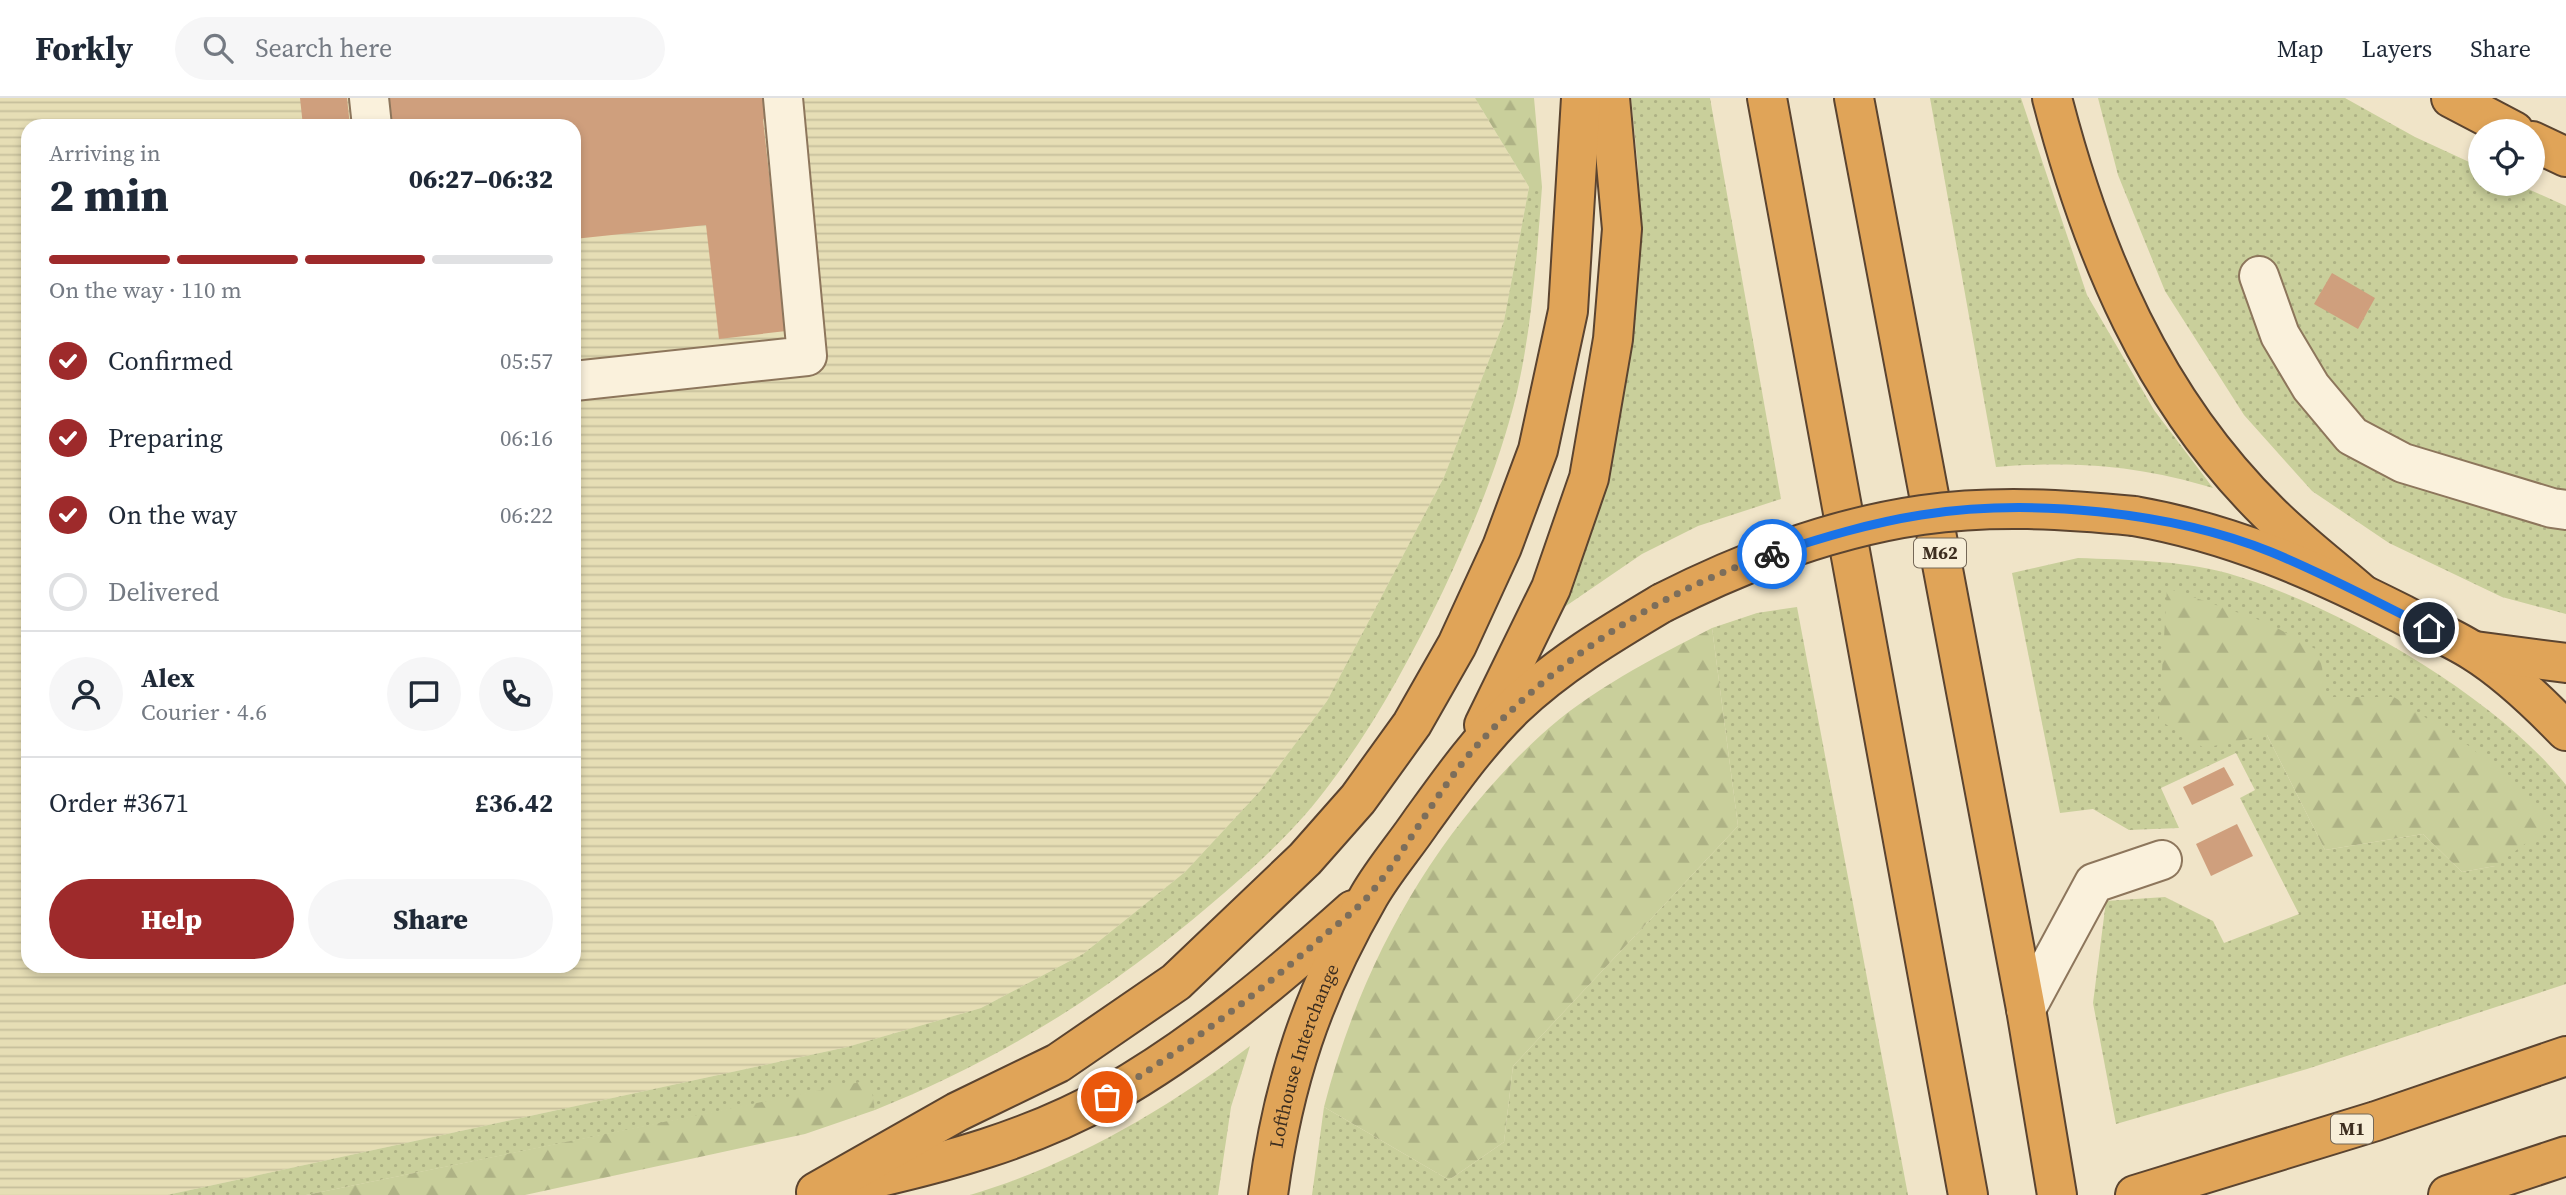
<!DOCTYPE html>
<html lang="en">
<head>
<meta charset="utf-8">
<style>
  :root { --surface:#fff; --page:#f6f6f7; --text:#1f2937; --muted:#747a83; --line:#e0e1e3; --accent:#9e2a2b }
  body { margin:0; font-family:"Source Serif 4",serif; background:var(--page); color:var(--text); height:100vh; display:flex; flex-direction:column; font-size:26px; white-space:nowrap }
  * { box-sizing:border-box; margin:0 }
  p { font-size:23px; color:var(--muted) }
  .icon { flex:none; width:38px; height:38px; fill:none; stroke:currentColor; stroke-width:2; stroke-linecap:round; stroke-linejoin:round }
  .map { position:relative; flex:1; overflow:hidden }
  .drawer { position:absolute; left:21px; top:21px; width:560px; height:854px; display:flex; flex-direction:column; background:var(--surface); border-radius:21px; box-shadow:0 4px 10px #0003 }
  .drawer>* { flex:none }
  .tools { position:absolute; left:2468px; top:21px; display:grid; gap:14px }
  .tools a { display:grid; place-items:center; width:77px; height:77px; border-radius:50%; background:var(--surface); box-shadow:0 4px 10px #0003; font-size:35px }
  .pin { position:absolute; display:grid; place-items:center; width:60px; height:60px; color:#fff; margin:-30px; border:4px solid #fff; border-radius:50%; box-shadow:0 2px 7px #0007 }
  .courier { position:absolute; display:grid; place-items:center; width:70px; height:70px; margin:-35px; border:5px solid #1a73e8; border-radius:50%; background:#fff; color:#222; box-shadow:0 2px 9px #0007 }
  .headline em { font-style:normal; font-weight:800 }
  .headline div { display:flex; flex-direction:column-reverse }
  .headline { display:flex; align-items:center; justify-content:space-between; height:119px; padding:0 28px }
  h1 { font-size:46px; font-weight:800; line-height:52px }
  .bar { display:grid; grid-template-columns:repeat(4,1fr); gap:10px 7px; align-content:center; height:84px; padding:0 28px }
  .bar i { height:9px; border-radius:5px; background:var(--line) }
  .bar .on { background:var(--accent) }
  .bar p { grid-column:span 4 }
  .line { display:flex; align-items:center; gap:18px; padding:0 28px; border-top:2px solid var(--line) }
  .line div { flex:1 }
  .round { display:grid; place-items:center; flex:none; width:74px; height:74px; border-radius:37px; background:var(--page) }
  ol { padding:0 28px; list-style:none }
  li { display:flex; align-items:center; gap:21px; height:77px }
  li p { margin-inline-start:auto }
  li .icon { padding:7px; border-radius:50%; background:var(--accent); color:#fff; stroke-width:4 }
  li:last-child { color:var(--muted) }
  li i { width:38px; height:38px; border:4px solid var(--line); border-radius:50% }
  .button { display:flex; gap:14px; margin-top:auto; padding:14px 28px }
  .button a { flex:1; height:80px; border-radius:42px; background:var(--accent); color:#fff; font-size:28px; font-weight:800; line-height:80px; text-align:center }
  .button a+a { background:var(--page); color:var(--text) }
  header { display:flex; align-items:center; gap:42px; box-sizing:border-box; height:98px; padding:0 35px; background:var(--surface); border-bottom:2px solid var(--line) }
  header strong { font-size:33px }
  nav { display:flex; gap:38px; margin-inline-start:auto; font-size:24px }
  .search { width:490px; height:63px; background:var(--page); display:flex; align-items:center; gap:18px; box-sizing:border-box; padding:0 24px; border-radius:38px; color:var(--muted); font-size:26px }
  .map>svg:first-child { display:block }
  .farmland { fill:url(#farmland-rules); fill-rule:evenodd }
  .grass { fill:url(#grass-dots); fill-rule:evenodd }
  .forest { fill:url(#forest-firs) }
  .building { fill:#cf9f7d }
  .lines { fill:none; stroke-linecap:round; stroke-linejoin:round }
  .minor-casing { stroke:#8d765c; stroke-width:42 }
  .highway-casing { stroke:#5b4430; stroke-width:42 }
  .minor { stroke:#faf1dc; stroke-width:38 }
  .highway { stroke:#e0a458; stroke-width:38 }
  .highway-bridge-casing { stroke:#5b4430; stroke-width:42; stroke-linecap:butt }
  .highway-bridge { stroke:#e0a458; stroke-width:38 }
  .done { stroke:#7c6e5b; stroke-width:7; stroke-dasharray:0 12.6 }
  .route { stroke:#1a73e8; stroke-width:9 }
  .labels { text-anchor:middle; stroke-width:5; stroke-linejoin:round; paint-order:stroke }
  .shield { fill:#f7eed8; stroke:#756857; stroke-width:2 }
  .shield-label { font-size:18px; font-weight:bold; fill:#3d2e20 }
  .street-label { font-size:19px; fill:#3d2e20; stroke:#f7eed8 }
</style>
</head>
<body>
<header>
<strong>Forkly</strong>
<div class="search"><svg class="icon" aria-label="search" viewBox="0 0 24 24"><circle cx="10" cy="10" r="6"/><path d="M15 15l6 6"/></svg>Search here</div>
<nav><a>Map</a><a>Layers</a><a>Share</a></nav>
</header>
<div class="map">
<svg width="2566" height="1097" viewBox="0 0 2566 1097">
  <defs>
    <pattern id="farmland-rules" width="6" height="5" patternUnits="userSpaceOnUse" patternTransform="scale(1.75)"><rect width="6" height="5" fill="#e6deb5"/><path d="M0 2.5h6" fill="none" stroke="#c6bf9b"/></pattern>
    <pattern id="grass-dots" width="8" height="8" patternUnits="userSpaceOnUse" patternTransform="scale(1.75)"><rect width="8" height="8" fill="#c9cf9b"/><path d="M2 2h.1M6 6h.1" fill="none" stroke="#aeb285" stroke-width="1.8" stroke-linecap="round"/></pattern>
    <pattern id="forest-firs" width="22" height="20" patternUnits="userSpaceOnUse" patternTransform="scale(1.75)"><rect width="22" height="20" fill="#c9cf9b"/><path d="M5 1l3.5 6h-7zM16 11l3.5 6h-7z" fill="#aeb285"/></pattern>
  </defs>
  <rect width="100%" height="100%" fill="#f0e4c8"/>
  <!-- farmland -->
  <path class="farmland" d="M0 0H1475L1529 89 1504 223 1444 379 1327 603 1261 692 1185 774 1083 856 981 910 847 949 167 1097H0ZM28 28H574V868H28Z"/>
  <!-- grass -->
  <path class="grass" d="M1631 0H1710L1781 401 1698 428 1642 456 1563 510 1600 401 1625 277 1639 168 1638 69Z
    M1930 0H2021L2087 197 2154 312 2213 390C2137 367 2074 363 1996 369Z
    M2098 0H2345L2415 39 2480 69V86H2517L2566 108V393L2549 429 2566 431V516L2502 499 2389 445 2312 393 2244 317 2165 193 2118 77Z
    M1529 89H1542C1537 157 1532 228 1517 294 1500 364 1473 429 1443 493 1409 563 1373 630 1326 691 1293 735 1252 771 1210 807 1109 893 999 963 875 1012L869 983 306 1097H167L847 949 981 910 1083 856 1185 774 1261 692 1327 603 1444 379 1504 223Z
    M2078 460C2127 462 2179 462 2227 475 2337 507 2494 596 2566 687V886L2307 971 2116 1026 2093 905 2106 803 2165 799 2213 823 2224 845 2299 816 2240 700 2255 692 2236 655 2161 690 2179 730 2129 732 2093 711 2060 715 2012 475ZM2327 599H2394L2495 768 2462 774 2423 736 2325 752 2267 637Z
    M1797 509 1908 1097H1312L1324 1009 1449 1082 1504 1044 1513 968 1738 728 1712 530 1757 515Z
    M1250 948 1231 1009 1218 1097H970C1071 1067 1166 1012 1250 948Z"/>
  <!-- forest -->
  <path class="forest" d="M1475 0H1534L1542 89H1529Z
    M2167 490 2268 525 2319 553 2327 599H2394L2469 648 2556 723 2495 768 2462 774 2423 736 2325 752 2267 637 2204 650 2159 622Z
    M1712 530 1738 728 1513 968 1504 1044 1449 1082 1324 1009C1360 868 1432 737 1541 637 1589 593 1653 560 1712 530Z
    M870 982 875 1012 805 1036 525 1097H306Z"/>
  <!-- building -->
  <path class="building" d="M300 0H347L350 28H303Z
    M384 0H778L780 19 763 21 786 233 719 241 706 127 574 141V28H387Z
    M2332 175 2375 200 2358 231 2314 206Z
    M2224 669 2234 687 2192 707 2183 689Z
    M2237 726 2253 758 2211 778 2196 746Z"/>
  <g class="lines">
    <!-- minor casing -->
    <g class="minor-casing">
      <path id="minor" d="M369 0 372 28
        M2259 178 2280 237 2311 289 2352 338 2403 365 2552 410 2566 412
        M574 283 807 258 783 0
        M2026 911 2094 785 2162 762"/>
    </g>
    <!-- highway casing -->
    <g class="highway-casing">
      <g id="highway">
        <path d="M1767 0 1968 1097"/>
        <path d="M1854 0 2026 911 2057 1097"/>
        <path d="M2052 0C2092 155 2153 301 2269 415 2298 444 2331 469 2362 496"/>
        <path d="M2451 0 2514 33"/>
        <path d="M2532 43 2566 59"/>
        <path d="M2134 418C2231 435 2315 472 2402 516 2426 529 2451 539 2473 553 2507 574 2538 604 2566 633"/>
        <path d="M2475 553 2566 565"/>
        <path d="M1484 627 1551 490 1589 380 1613 241 1622 131 1610 0"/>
        <path d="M858 1084C944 1065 1032 1041 1108 998 1198 947 1277 880 1353 812"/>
        <path d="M816 1094 957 1014 1058 965 1176 884 1305 761 1358 701 1412 626 1457 547 1502 449 1538 352 1568 213 1581 0"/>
        <path id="s1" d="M1268 1097C1283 984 1312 897 1369 798 1384 772 1404 749 1421 724 1450 684 1478 644 1514 609 1558 567 1610 536 1662 505"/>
        <path d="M2135 1097 2376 1023 2566 958"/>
        <path d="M2448 1097 2566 1058"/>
      </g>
    </g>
    <!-- minor -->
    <use href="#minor" class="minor"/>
    <!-- highway -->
    <use href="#highway" class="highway"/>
    <!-- highway-bridge casing -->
    <g class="highway-bridge-casing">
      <path id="highway-bridge" d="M1662 505C1743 464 1831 430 1922 417 1992 407 2064 411 2134 418"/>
    </g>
    <!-- highway-bridge -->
    <use href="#highway-bridge" class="highway-bridge"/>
  </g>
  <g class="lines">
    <!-- done -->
    <path class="done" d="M1107 999C1182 952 1253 900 1320 841 1337 826 1357 812 1371 795 1408 750 1435 696 1473 652 1551 564 1660 493 1772 456"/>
    <!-- route -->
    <path class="route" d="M1772 456C1821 440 1870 425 1921 417 2028 400 2170 413 2271 454 2325 476 2377 504 2429 530"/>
  </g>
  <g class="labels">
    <!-- shield labels -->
    <g class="shield">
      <rect x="1914" y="440.5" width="52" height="29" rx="5"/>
      <rect x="2331" y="1016.5" width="42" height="29" rx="5"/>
    </g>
    <g class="shield-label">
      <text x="1940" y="461">M62</text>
      <text x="2352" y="1037">M1</text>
    </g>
    <!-- street labels -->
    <g class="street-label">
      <text dy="7" stroke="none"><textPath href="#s1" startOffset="144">Lofthouse Interchange</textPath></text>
    </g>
  </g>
</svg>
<div class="tools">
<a><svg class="icon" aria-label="locate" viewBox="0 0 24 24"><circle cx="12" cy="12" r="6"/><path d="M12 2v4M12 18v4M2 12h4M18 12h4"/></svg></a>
</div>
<div class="pin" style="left:1107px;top:999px;background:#ea580c"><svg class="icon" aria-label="bag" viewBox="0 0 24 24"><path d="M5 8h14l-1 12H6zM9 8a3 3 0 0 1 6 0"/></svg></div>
<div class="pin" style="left:2429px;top:530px;background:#1f2937"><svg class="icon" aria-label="home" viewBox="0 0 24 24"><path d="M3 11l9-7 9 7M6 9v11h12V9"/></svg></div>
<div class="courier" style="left:1772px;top:456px"><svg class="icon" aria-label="bike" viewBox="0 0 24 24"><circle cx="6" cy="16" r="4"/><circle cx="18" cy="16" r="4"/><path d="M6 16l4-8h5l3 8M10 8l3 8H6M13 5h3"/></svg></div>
<section class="drawer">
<div class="headline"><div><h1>2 min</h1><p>Arriving in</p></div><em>06:27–06:32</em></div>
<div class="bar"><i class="on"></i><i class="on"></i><i class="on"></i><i></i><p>On the way · 110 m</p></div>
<ol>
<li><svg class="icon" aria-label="check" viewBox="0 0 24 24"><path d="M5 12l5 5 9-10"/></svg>Confirmed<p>05:57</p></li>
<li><svg class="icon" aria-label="check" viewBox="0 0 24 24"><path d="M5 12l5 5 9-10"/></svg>Preparing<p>06:16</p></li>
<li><svg class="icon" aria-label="check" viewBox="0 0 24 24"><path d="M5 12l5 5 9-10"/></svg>On the way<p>06:22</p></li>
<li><i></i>Delivered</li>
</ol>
<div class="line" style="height:126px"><a class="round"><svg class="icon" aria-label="person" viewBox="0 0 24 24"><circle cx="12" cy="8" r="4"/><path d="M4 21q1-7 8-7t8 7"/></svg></a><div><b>Alex</b><p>Courier · 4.6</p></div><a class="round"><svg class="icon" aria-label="chat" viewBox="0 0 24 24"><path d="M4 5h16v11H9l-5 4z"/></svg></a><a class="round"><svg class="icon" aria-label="phone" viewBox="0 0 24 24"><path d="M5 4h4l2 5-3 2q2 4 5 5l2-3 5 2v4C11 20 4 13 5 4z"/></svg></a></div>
<div class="line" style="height:91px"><div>Order #3671</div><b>£36.42</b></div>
<div class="button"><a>Help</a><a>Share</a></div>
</section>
</div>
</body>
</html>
